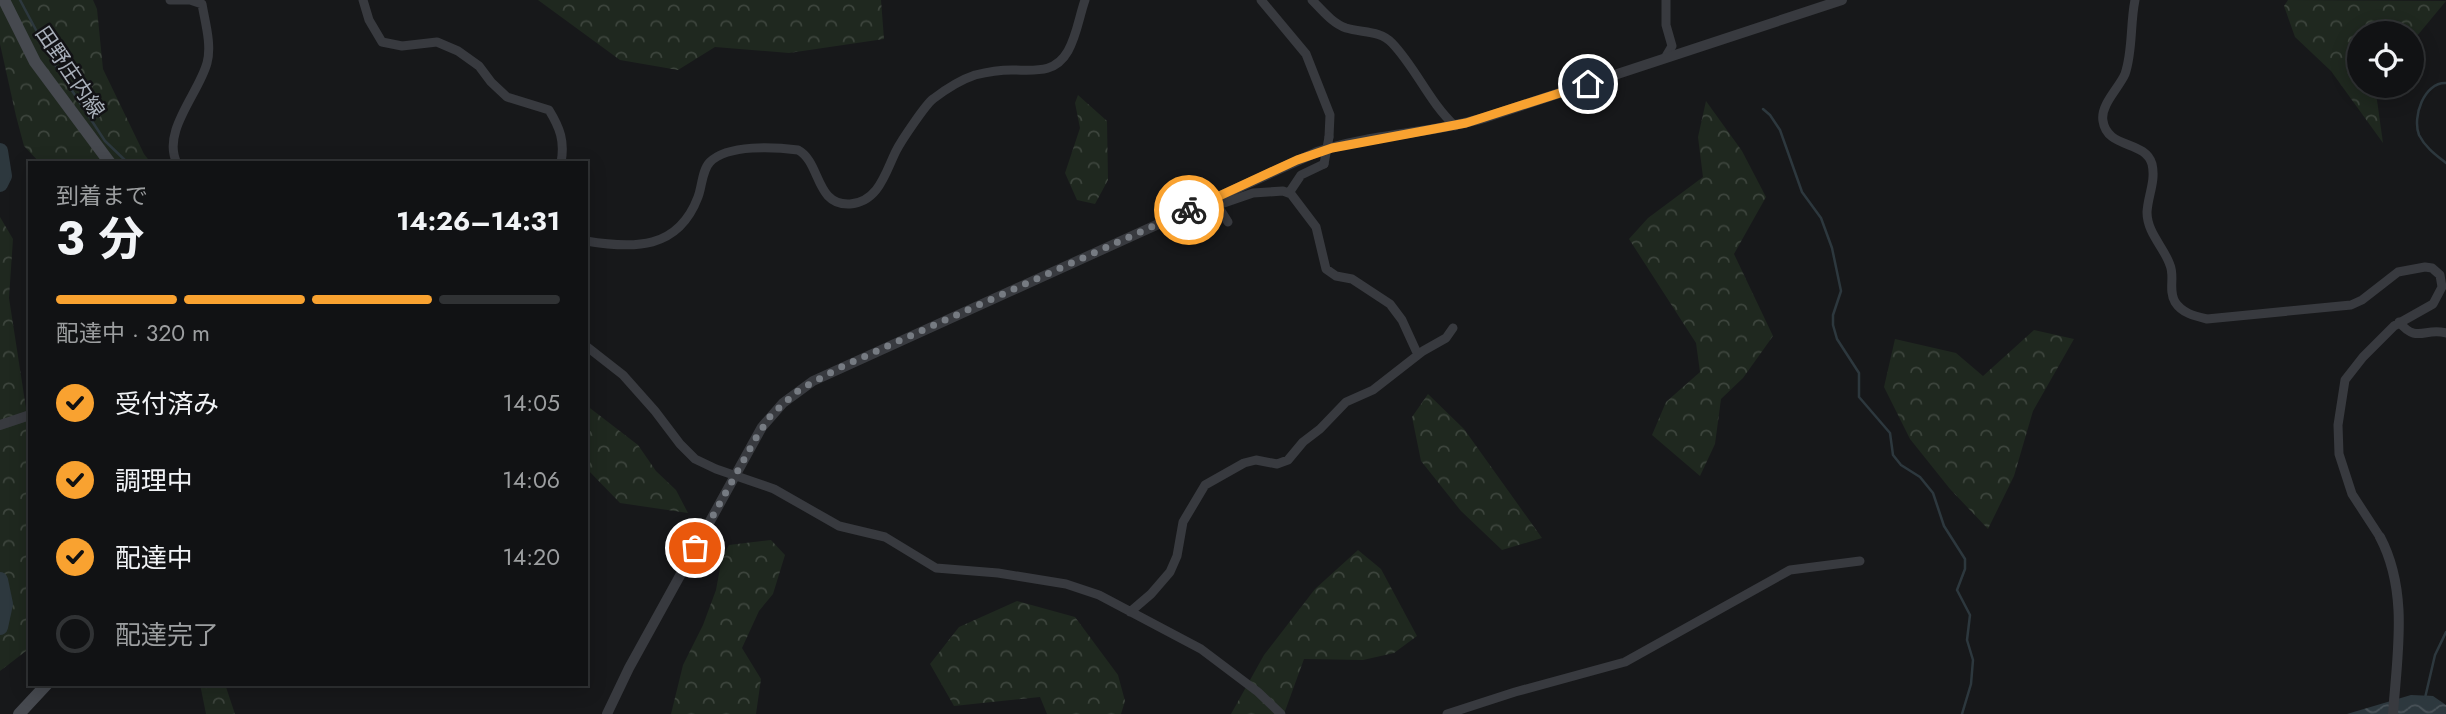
<!DOCTYPE html>
<html lang="ja">
<head>
<meta charset="utf-8">
<style>
  :root { --surface:#111214; --page:#1a1b1d; --text:#f1f3f6; --muted:#9c9ea0; --line:#303234; --accent:#f9a230 }
  body { margin:0; font-family:Jost,"Noto Sans JP",sans-serif; background:var(--page); color:var(--text); height:100vh; display:flex; flex-direction:column; font-size:26px; white-space:nowrap }
  * { box-sizing:border-box; margin:0 }
  p { font-size:23px; color:var(--muted) }
  .icon { flex:none; width:38px; height:38px; fill:none; stroke:currentColor; stroke-width:2; stroke-linecap:round; stroke-linejoin:round }
  .map { position:relative; flex:1; overflow:hidden }
  .details { position:absolute; left:28px; top:161px; width:560px; height:525px; display:flex; flex-direction:column; background:var(--surface); border-radius:0px; box-shadow:0 4px 18px #0003,0 0 0 2px var(--line) }
  .details>* { flex:none }
  .controls { position:absolute; left:2347px; top:21px; display:grid; gap:14px }
  .controls a { display:grid; place-items:center; width:77px; height:77px; border-radius:50%; background:var(--surface); box-shadow:0 4px 18px #0003,0 0 0 2px var(--line); font-size:35px }
  .pin { position:absolute; display:grid; place-items:center; width:60px; height:60px; color:#fff; margin:-30px; border:4px solid #fff; border-radius:50%; box-shadow:0 2px 7px #0007 }
  .courier { position:absolute; display:grid; place-items:center; width:70px; height:70px; margin:-35px; border:5px solid #f9a230; border-radius:50%; background:#fff; color:#222; box-shadow:0 2px 9px #0007 }
  .summary em { font-style:normal; font-weight:700 }
  .summary div { display:flex; flex-direction:column-reverse }
  .summary { display:flex; align-items:center; justify-content:space-between; height:119px; padding:0 28px }
  h1 { font-size:46px; font-weight:700; line-height:52px }
  .bar { display:grid; grid-template-columns:repeat(4,1fr); gap:10px 7px; align-content:center; height:84px; padding:0 28px }
  .bar i { height:9px; border-radius:5px; background:var(--line) }
  .bar .on { background:var(--accent) }
  .bar p { grid-column:span 4 }
  ol { padding:0 28px; list-style:none }
  li { display:flex; align-items:center; gap:21px; height:77px }
  li p { margin-inline-start:auto }
  li .icon { padding:7px; border-radius:50%; background:var(--accent); color:#111; stroke-width:4 }
  li:last-child { color:var(--muted) }
  li i { width:38px; height:38px; border:4px solid var(--line); border-radius:50% }
  .map>svg:first-child { display:block }
  .forest { fill:url(#forest-crowns) }
  .water { fill:url(#water-waves) }
  .lines { fill:none; stroke-linecap:round; stroke-linejoin:round }
  .stream { stroke:#2d383e; stroke-width:2.5 }
  .river { stroke:#2d383e; stroke-width:16 }
  .minor { stroke:#383a3f; stroke-width:9 }
  .tertiary { stroke:#383a3f; stroke-width:10 }
  .secondary { stroke:#46494f; stroke-width:12 }
  .minor-bridge { stroke:#383a3f; stroke-width:9 }
  .done { stroke:#767b82; stroke-width:7; stroke-dasharray:0 12.6 }
  .route { stroke:#f9a230; stroke-width:9 }
  .labels { text-anchor:middle; stroke-width:5; stroke-linejoin:round; paint-order:stroke }
  .street-label { font-size:21px; fill:#a9b0ba; stroke:#121215 }
</style>
</head>
<body>
<div class="map">
<svg width="2446" height="714" viewBox="0 0 2446 714">
  <defs>
    <pattern id="forest-crowns" width="20" height="18" patternUnits="userSpaceOnUse" patternTransform="scale(1.75)"><rect width="20" height="18" fill="#1f281f"/><path d="M2 6a3 3 0 1 1 6 0M12 15a3 3 0 1 1 6 0" fill="none" stroke="#3d453d"/></pattern>
    <pattern id="water-waves" width="16" height="10" patternUnits="userSpaceOnUse" patternTransform="scale(1.75)"><rect width="16" height="10" fill="#2d383e"/><path d="M0 5q4-4 8 0t8 0" fill="none" stroke="#495258"/></pattern>
  </defs>
  <rect width="100%" height="100%" fill="#17181a"/>
  <!-- forest -->
  <path class="forest" d="M0 0H93L97 9 103 69 144 154 151 163H40L24 146 16 116 0 44Z
    M538 0H881L884 39 789 53 715 47 678 70 620 60Z
    M2288 0 2446 1 2412 42V33H2359V86H2375L2383 143 2331 71 2295 37 2284 6Z
    M1078 95 1107 121 1108 180 1095 204 1077 200 1065 173 1080 128 1075 103Z
    M1706 101 1742 151 1766 197 1734 254 1773 336 1743 378 1721 399 1715 444 1700 476 1652 435 1666 402 1700 372 1696 343 1629 239 1648 218 1703 177 1698 137Z
    M0 217 13 239 9 298 30 434V648L0 671Z
    M2034 330 2074 339 2033 411 2014 476 1988 529 1950 489 1910 439 1884 387 1895 339 1956 353 1983 376Z
    M1428 394 1464 429 1542 538 1502 550 1461 511 1421 461 1412 417Z
    M586 405 638 445 656 471 676 490 688 513 620 503 587 469Z
    M771 540 785 555 773 594 759 611 742 648 761 679 756 714H671L683 665 703 625 716 590 722 557 729 545Z
    M1358 550 1381 569 1417 636 1394 653 1363 660 1304 659 1284 714H1231L1264 655 1315 589Z
    M1017 601 1075 617 1118 675 1125 701 1121 714H1047L1040 697 954 706 930 664 959 627Z
    M200 684H225L235 714H206Z"/>
  <!-- water -->
  <path class="water" d="M2411 695 2433 696 2446 705V714H2347Z"/>
  <g class="lines">
    <!-- stream -->
    <path class="stream" d="M20 0 52 60 105 141 128 163
      M2446 83C2424 82 2412 117 2419 135 2425 147 2436 155 2446 163
      M1763 109 1770 115 1780 130 1802 192 1821 218 1832 248 1841 291 1833 315V325L1837 339 1859 373V397L1890 433 1893 455 1901 465 1920 477 1933 493 1944 526 1965 559V569L1957 590 1970 615 1967 640 1973 660 1971 684 1962 714
      M2425 698 2435 655 2446 632"/>
    <!-- river -->
    <path class="river" d="M0 151 4 176 0 184
      M0 580 5 604 0 627"/>
    <!-- minor -->
    <path class="minor" d="M170 0H190L202 4C205 22 212 45 207 63 199 93 161 132 177 163
      M363 0 369 20 382 42 402 46 437 42 458 51 479 66 491 82 507 97 549 110C560 128 565 141 561 163
      M1261 0 1306 54 1330 115 1329 137
      M1312 0C1322 10 1332 23 1346 28 1362 33 1380 30 1392 43 1416 68 1429 102 1455 126
      M2135 0C2130 24 2133 51 2125 74 2119 88 2100 105 2103 121 2107 149 2145 140 2152 164 2156 181 2148 195 2147 212 2147 233 2164 247 2170 265 2175 277 2168 290 2175 302 2182 313 2194 316 2207 319L2351 305 2362 300 2398 272 2425 267 2432 268 2440 275 2442 287 2433 304 2394 326 2363 357 2345 380 2338 425 2339 454 2352 494 2380 537
      M1665 58 1672 46 1666 25V0
      M1289 193 1301 175 1324 164
      M1214 200 1228 222
      M1215 204H1221L1253 193 1283 191 1291 194 1316 227 1326 269 1336 276 1352 279 1390 304 1402 320 1418 355
      M586 241C634 249 678 250 698 197 702 187 702 170 710 162 728 144 775 147 798 150 821 162 815 206 850 204 879 202 886 171 896 151 901 141 926 104 933 99 946 89 960 80 975 75 987 72 1000 70 1012 70 1035 70 1055 74 1068 51 1077 35 1079 17 1085 0
      M2399 322C2417 344 2425 327 2446 333
      M586 346 623 375 655 411 680 444 695 459 716 469 774 489 839 526 885 537 936 568 998 573 1066 584 1099 595 1201 649 1258 692 1281 714
      M1130 612 1151 594 1170 572 1177 556 1183 522 1205 485 1244 463 1256 460 1277 464 1288 460 1303 442 1320 429 1346 402 1373 390 1423 351 1446 338 1453 328
      M1447 714 1515 692 1625 662 1790 570 1860 561"/>
    <!-- tertiary -->
    <path class="tertiary" d="M0 425 30 415
      M2380 537C2409 592 2397 655 2393 714
      M607 714 629 668 762 427 783 403 813 381 1317 152C1371 134 1429 134 1484 118L1842 0"/>
    <!-- secondary -->
    <path class="secondary" d="M4 0 35 62 110 163
      M19 714 47 684"/>
    <!-- minor-bridge -->
    <path class="minor-bridge" d="M1324 164 1329 137"/>
  </g>
  <g class="lines">
    <!-- done -->
    <path class="done" d="M695 548 756 438 771 415 799 390 839 368 1189 210"/>
    <!-- route -->
    <path class="route" d="M1189 210 1297 160 1332 148 1466 123 1588 84"/>
  </g>
  <g class="labels">
    <!-- street labels -->
    <g class="street-label">
      <text transform="translate(70 72) rotate(56)" y="7">田野庄内線</text>
    </g>
  </g>
</svg>
<div class="controls">
<a><svg class="icon" aria-label="locate" viewBox="0 0 24 24"><circle cx="12" cy="12" r="6"/><path d="M12 2v4M12 18v4M2 12h4M18 12h4"/></svg></a>
</div>
<div class="pin" style="left:695px;top:548px;background:#ea580c"><svg class="icon" aria-label="bag" viewBox="0 0 24 24"><path d="M5 8h14l-1 12H6zM9 8a3 3 0 0 1 6 0"/></svg></div>
<div class="pin" style="left:1588px;top:84px;background:#1f2937"><svg class="icon" aria-label="home" viewBox="0 0 24 24"><path d="M3 11l9-7 9 7M6 9v11h12V9"/></svg></div>
<div class="courier" style="left:1189px;top:210px"><svg class="icon" aria-label="bike" viewBox="0 0 24 24"><circle cx="6" cy="16" r="4"/><circle cx="18" cy="16" r="4"/><path d="M6 16l4-8h5l3 8M10 8l3 8H6M13 5h3"/></svg></div>
<section class="details">
<div class="summary"><div><h1>3 分</h1><p>到着まで</p></div><em>14:26–14:31</em></div>
<div class="bar"><i class="on"></i><i class="on"></i><i class="on"></i><i></i><p>配達中 · 320 m</p></div>
<ol>
<li><svg class="icon" aria-label="check" viewBox="0 0 24 24"><path d="M5 12l5 5 9-10"/></svg>受付済み<p>14:05</p></li>
<li><svg class="icon" aria-label="check" viewBox="0 0 24 24"><path d="M5 12l5 5 9-10"/></svg>調理中<p>14:06</p></li>
<li><svg class="icon" aria-label="check" viewBox="0 0 24 24"><path d="M5 12l5 5 9-10"/></svg>配達中<p>14:20</p></li>
<li><i></i>配達完了</li>
</ol>
</section>
</div>
</body>
</html>
